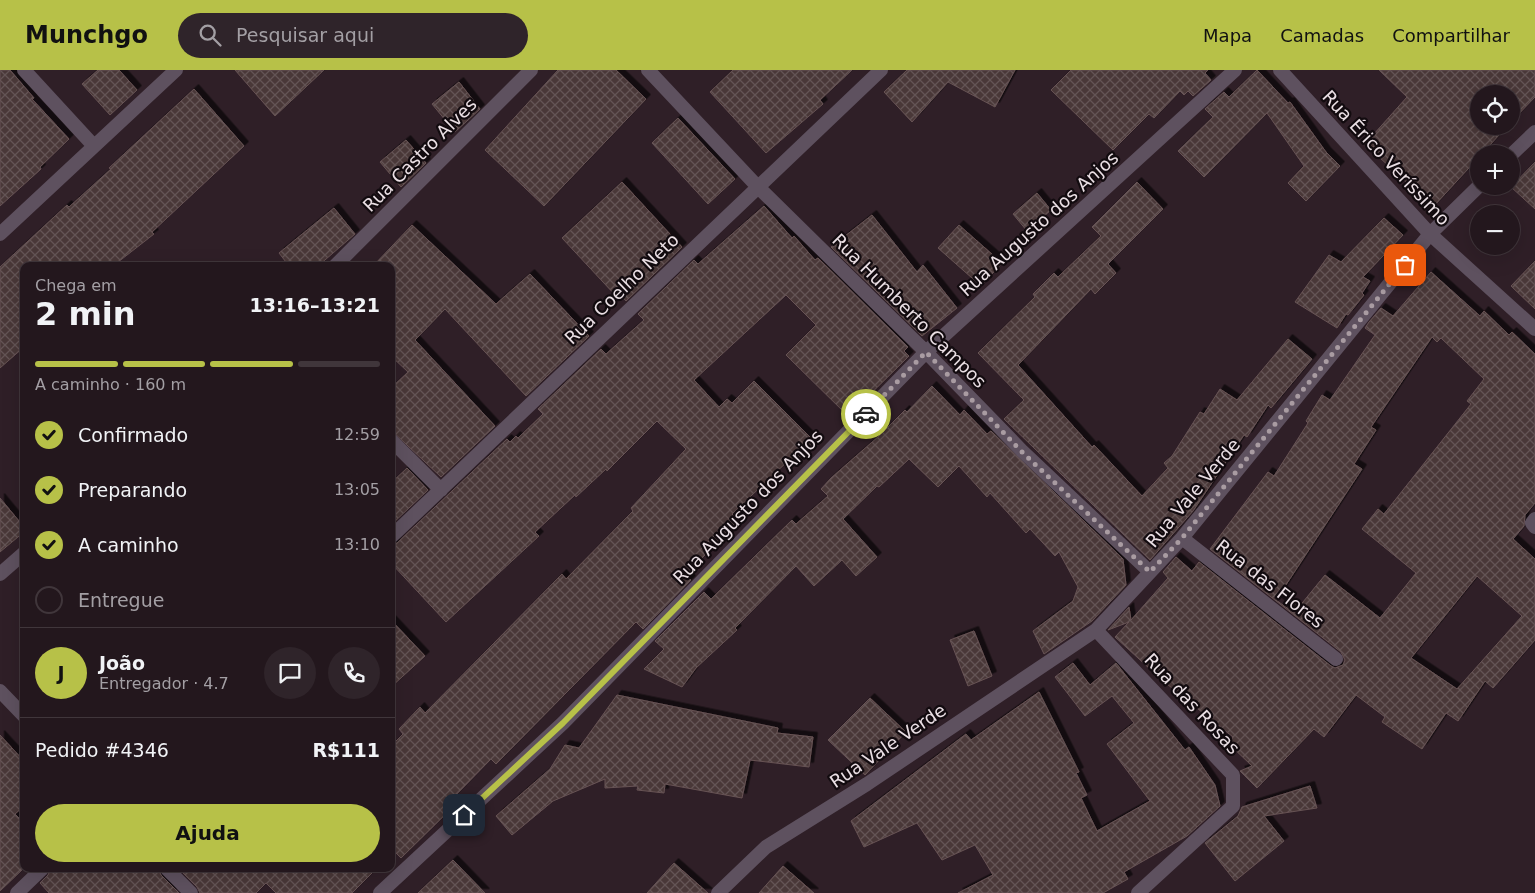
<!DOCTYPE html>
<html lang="pt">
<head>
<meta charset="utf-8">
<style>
  :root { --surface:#23171d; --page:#2f242a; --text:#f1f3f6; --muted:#a39fa4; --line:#40363b; --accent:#b7c148 }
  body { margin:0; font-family:"DejaVu Sans",sans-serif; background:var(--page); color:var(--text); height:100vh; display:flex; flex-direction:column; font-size:19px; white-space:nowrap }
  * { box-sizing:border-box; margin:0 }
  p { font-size:16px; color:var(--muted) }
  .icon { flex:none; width:28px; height:28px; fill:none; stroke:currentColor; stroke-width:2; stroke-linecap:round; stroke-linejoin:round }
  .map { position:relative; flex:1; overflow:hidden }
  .drawer { position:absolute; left:20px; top:192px; width:375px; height:610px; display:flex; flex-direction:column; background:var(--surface); border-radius:10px; box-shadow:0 5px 20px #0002,0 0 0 1px var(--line) }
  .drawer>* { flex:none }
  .tools { position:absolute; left:1470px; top:15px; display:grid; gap:10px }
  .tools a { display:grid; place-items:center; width:50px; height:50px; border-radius:50%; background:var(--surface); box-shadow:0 5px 20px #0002,0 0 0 1px var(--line); font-size:25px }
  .pin { position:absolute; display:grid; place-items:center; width:42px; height:42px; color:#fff; margin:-21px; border-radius:10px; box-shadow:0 2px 8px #0006 }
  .courier { position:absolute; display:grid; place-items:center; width:50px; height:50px; margin:-25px; border:4px solid #b7c148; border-radius:50%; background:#fff; color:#222; box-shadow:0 1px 6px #0007 }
  .summary em { font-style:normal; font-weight:700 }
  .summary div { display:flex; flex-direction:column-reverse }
  .summary { display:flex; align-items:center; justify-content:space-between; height:85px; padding:0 15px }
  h1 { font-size:32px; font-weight:700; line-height:38px }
  .bar { display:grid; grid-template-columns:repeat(4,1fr); gap:8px 5px; align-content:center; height:60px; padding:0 15px }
  .bar i { height:6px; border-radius:4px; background:var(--line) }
  .bar .current { background:var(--accent) }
  .bar p { grid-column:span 4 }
  .line { display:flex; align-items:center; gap:12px; padding:0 15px; border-top:1px solid var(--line) }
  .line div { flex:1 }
  .round { display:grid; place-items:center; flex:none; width:52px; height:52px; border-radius:26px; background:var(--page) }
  ol { padding:0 15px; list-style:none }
  li { display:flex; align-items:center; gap:15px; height:55px }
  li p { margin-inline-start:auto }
  li .icon { padding:5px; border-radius:50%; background:var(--accent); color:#111; stroke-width:4 }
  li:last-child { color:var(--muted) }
  li i { width:28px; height:28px; border:2px solid var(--line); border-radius:50% }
  .button { display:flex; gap:10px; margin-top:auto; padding:10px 15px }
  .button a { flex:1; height:58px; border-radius:30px; background:var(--accent); color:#111; font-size:20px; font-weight:700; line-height:58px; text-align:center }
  header { display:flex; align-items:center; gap:30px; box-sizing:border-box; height:70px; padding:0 25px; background:var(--accent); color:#111 }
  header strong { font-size:24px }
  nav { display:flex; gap:28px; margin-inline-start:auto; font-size:18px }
  .search { width:350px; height:45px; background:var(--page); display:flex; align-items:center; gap:12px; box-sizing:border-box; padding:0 18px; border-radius:28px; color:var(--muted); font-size:19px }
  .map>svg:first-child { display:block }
  .building { fill:url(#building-cross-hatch); stroke:#675354; fill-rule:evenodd; filter:url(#shadow) }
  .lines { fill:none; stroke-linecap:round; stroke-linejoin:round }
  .minor { stroke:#5e515f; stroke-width:14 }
  .done { stroke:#a99ca2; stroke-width:5; stroke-dasharray:0 9 }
  .route { stroke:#b7c148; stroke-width:6 }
  .labels { text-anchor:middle; stroke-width:4.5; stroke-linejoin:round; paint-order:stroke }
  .street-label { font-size:18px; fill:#eadfe4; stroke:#120b0f }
</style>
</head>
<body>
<header>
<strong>Munchgo</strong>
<div class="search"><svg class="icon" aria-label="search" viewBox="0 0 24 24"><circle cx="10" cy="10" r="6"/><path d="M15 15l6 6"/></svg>Pesquisar aqui</div>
<nav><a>Mapa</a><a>Camadas</a><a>Compartilhar</a></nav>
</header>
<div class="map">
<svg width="1535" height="823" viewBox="0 0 1535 823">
  <defs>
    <pattern id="building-cross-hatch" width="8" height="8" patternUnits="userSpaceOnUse" patternTransform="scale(1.25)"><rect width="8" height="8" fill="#4a3738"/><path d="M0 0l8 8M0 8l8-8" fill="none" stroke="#645455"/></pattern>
    <filter id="shadow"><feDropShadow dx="4.5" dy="-4.5" stdDeviation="0" flood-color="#0009"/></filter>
  </defs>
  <rect width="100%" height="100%" fill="#2f1f27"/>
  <!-- building -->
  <path class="building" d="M0 0H10L34 28 32 29 69 69 40 97 41 99 0 136Z
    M98 0H119L137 20 110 45 82 14Z
    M235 0H324L275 46Z
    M558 0H616L646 29 544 136 485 80Z
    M733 0H852L820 30 823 34 766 83 710 22Z
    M907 0H1015L995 37 948 12 912 52 884 22Z
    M1071 0H1208L1205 3 1211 10 1193 26 1188 21 1184 25 1180 21 1154 48 1149 44 1113 80 1051 20Z
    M1257 0 1288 33 1290 32 1326 82 1340 96 1306 131 1288 113 1304 96 1267 43 1204 107 1178 81 1213 47 1205 39 1224 22 1229 27Z
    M1379 0H1535V27L1511 52V24H1479V56H1507L1482 84H1479V87L1433 137 1365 74 1407 27Z
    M459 12 480 39 455 62 432 34Z
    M194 19 244 76 152 162 154 164 113 196H24V277L0 298V197L67 135 69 137 111 99 109 98Z
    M678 48 735 109 708 134 652 73Z
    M406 70 426 93 401 117 380 92Z
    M1535 92V139L1511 117Z
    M622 112 682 177 626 231 619 223 616 226 562 168Z
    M1137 112 1163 139 1108 194 1116 203 1095 224 1091 219 1018 295 1092 377 1094 375 1142 426 1168 398 1164 393 1172 386 1200 342 1204 344 1220 319 1237 330 1288 269 1312 289 1271 338 1268 335 1247 367 1244 365 1193 441 1150 490 1004 349 1024 330 978 283 1035 227 1033 224 1054 203 1058 207 1101 166 1092 157Z
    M1037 123 1051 140 1027 161 1013 144Z
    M764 136 792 168 794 166 815 190 818 188 908 277 904 281 909 286 848 346 786 285 816 255 786 225 694 310 719 337 727 329 732 333 754 311 815 372 794 393 790 389 732 444 738 450 686 505 691 510 643 559 636 552 496 694 491 689 450 731 455 735 401 788 391 778V676L403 664 399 659 420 637 425 643 562 504 566 509 633 441 631 438 686 379 657 351 607 401 606 399 576 427 575 425 535 462 539 466 446 552 391 493V476L397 473 507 369 510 372 516 366 518 368 543 344 538 339 601 279 606 284 644 250 638 244 694 190 698 194Z
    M334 138 355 164 318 196H289L279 183Z
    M872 145 917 202 923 195 957 238 922 266 831 177Z
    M1384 148 1403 165 1363 207 1370 211 1362 223 1364 225 1348 245 1346 244 1337 258 1295 232 1329 185 1341 192Z
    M412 155 496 234 530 204 589 266 526 326 445 239 415 270 495 356 441 407 391 360V318L408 302 391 286V196H373Z
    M959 155 1002 193 981 216 938 178Z
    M1535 191V239L1511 216Z
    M1431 202 1480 246 1484 241 1509 265 1512 262 1535 284V433L1525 445 1524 456 1513 469 1535 489V570L1493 618 1485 611 1458 651 1446 643 1422 679 1382 652 1385 647 1356 625 1324 667 1314 659 1257 718 1240 701 1252 696 1228 673 1233 667 1162 610 1115 567 1129 552 1108 560 1129 537 1131 550 1168 508 1163 502 1176 487 1192 501 1199 492 1331 596 1335 598 1343 595 1345 590 1341 582 1210 479 1268 402 1274 406 1308 353 1306 351 1322 325 1330 330 1375 265 1365 258 1369 252 1381 238 1393 246ZM1432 267 1437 272 1441 268 1484 309 1467 331 1471 334 1384 444 1378 439 1362 459 1416 503 1380 548 1325 505 1294 543 1276 530 1362 399 1354 394 1376 360 1371 357ZM1477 506 1522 546 1457 619 1411 588Z
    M932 316 960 345 964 340 987 364 991 361 1123 489 1126 515 1092 551 1044 584 1033 561 1073 531 1078 517 1059 482 1055 486 1030 459 1026 463 990 423 987 427 959 396 938 417 909 389 879 417 877 416 843 449 877 487 856 506 842 490 814 516 796 496 735 558 737 560 696 598 682 617 644 599 664 579 655 571 704 522 711 529 792 450 796 454 828 426 821 419 831 408 879 366 905 340 907 342Z
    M407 398 428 420 391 455V413Z
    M0 428 24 457V462L0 482Z
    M391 550 425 586 391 617Z
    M974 561 992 606 968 616 950 570Z
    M1073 593 1090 615 1116 593 1185 680 1189 677 1215 715 1220 736 1187 766 1124 802 1128 809 1103 823H958L993 805 975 775 942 790 917 753 864 777 851 751 966 664 971 670 1039 622 1079 702 1076 703 1087 725 1081 728 1097 761 1150 731 1107 674 1134 653 1112 626 1085 646 1055 607Z
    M617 625 778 658 777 663 813 667 809 697 750 690 742 728 665 714 664 723 637 720 638 716 605 718V709L553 731 512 765 496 746 550 699 565 675 579 678Z
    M870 628 906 662 865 705 828 670Z
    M0 665 24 691V736L15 744 24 753V798L0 821Z
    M1310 716 1317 738 1264 746 1284 771 1235 811 1205 773 1238 746 1242 737Z
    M453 790 485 823H418Z
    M674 793 708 823H647Z
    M783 796 814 823H759Z
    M51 799H158L161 805 179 823H49L40 813 48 805Z
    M179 799H376L352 823H276L266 813 256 823H200L197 817Z"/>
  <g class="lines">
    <!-- minor -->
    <path class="minor" d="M24 0 93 75
      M648 0 757 116 926 282 1022 381 1150 502
      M1280 0 1430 164 1535 259
      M1511 85 1535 62
      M0 164 176 0
      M335 196 531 0
      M391 370 441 420
      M1535 449 1532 453 1535 457
      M391 467 881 0
      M1182 468 1336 589
      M0 504 24 483
      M1096 560 1233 705V736L1138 823
      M0 621 24 646
      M167 799 191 823
      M17 823 42 799
      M380 823 563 653 926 282 1235 0
      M718 823 766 777 867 714 1096 560 1182 468 1430 164 1479 116"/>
  </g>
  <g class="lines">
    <!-- done -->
    <path class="done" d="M866 344 926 282 1022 382 1150 502 1182 468 1405 195"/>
    <!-- route -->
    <path class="route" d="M464 745 563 653 866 344"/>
  </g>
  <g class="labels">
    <!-- street labels -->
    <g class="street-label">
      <text transform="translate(420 85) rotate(-45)" y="6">Rua Castro Alves</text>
      <text transform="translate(1386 88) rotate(47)" y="6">Rua Érico Veríssimo</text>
      <text transform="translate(1039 154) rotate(-42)" y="6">Rua Augusto dos Anjos</text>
      <text transform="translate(622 219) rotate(-44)" y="6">Rua Coelho Neto</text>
      <text transform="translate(909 241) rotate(45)" y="6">Rua Humberto Campos</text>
      <text transform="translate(1193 423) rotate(-50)" y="6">Rua Vale Verde</text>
      <text transform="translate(748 437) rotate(-46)" y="6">Rua Augusto dos Anjos</text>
      <text transform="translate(1270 514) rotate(38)" y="6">Rua das Flores</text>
      <text transform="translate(1192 634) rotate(47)" y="6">Rua das Rosas</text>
      <text transform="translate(888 676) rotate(-34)" y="6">Rua Vale Verde</text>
    </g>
  </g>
</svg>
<div class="tools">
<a><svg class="icon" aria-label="locate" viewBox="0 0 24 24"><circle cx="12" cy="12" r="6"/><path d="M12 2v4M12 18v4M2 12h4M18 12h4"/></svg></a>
<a>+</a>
<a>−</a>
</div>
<div class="pin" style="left:1405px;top:195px;background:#ea580c"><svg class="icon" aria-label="bag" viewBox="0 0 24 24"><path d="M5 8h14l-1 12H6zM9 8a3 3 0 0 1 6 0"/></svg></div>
<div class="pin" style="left:464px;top:745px;background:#1f2937"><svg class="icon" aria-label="home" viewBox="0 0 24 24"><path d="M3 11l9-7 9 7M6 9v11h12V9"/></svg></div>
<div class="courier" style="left:866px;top:344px"><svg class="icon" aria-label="car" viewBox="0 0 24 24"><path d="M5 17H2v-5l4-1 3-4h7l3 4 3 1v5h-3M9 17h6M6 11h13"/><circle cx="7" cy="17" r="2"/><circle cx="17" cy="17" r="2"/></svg></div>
<section class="drawer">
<div class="summary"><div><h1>2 min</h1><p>Chega em</p></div><em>13:16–13:21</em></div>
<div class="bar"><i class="current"></i><i class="current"></i><i class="current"></i><i></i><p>A caminho · 160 m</p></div>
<ol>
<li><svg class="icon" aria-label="check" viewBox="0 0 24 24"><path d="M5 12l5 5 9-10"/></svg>Confirmado<p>12:59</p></li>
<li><svg class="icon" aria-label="check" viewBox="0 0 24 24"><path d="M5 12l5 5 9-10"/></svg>Preparando<p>13:05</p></li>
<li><svg class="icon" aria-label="check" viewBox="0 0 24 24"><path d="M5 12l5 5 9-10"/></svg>A caminho<p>13:10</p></li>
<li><i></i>Entregue</li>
</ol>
<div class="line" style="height:90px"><b class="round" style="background:var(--accent);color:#111">J</b><div><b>João</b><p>Entregador · 4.7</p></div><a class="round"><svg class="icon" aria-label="chat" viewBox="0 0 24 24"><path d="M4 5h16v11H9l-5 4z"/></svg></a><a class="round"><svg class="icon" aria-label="phone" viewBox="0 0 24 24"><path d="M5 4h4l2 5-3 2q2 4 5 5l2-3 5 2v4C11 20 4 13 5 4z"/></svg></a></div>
<div class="line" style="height:65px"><div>Pedido #4346</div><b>R$111</b></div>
<div class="button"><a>Ajuda</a></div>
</section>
</div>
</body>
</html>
